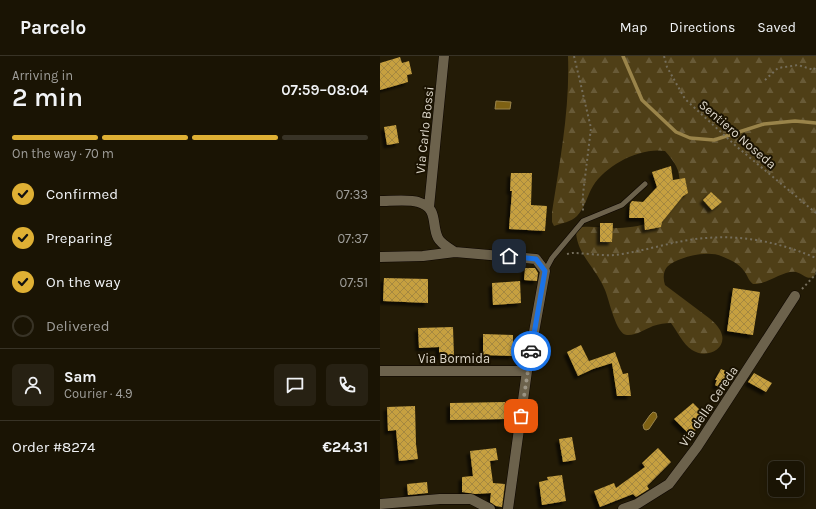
<!DOCTYPE html>
<html lang="en">
<head>
<meta charset="utf-8">
<style>
  :root { --surface:#1a1404; --page:#272113; --text:#f1f3f6; --muted:#9f9e9a; --line:#383326; --accent:#dfb034 }
  body { margin:0; font-family:Karla,sans-serif; background:var(--page); color:var(--text); height:100vh; display:flex; flex-direction:column; font-size:15px; white-space:nowrap }
  * { box-sizing:border-box; margin:0 }
  p { font-size:13px; color:var(--muted) }
  .icon { flex:none; width:22px; height:22px; fill:none; stroke:currentColor; stroke-width:2; stroke-linecap:round; stroke-linejoin:round }
  .map { position:relative; flex:1; overflow:hidden }
  .panel { display:flex; flex-direction:column; background:var(--surface); width:380px }
  .panel>* { flex:none }
  .buttons { position:absolute; left:388px; top:405px; display:grid; gap:8px }
  .buttons a { display:grid; place-items:center; width:36px; height:36px; border-radius:6px; background:var(--surface); box-shadow:0 2px 10px #0003,0 0 0 1px var(--line); font-size:20px }
  .pin { position:absolute; display:grid; place-items:center; width:34px; height:34px; color:#fff; margin:-17px; border-radius:8px; box-shadow:0 2px 6px #0006 }
  .courier { position:absolute; display:grid; place-items:center; width:40px; height:40px; margin:-20px; border:3px solid #1a73e8; border-radius:50%; background:#fff; color:#222; box-shadow:0 1px 5px #0007 }
  .head em { font-style:normal; font-weight:600 }
  .head div { display:flex; flex-direction:column-reverse }
  .head { display:flex; align-items:center; justify-content:space-between; height:68px; padding:0 12px }
  h1 { font-size:26px; font-weight:600; line-height:30px }
  .bar { display:grid; grid-template-columns:repeat(4,1fr); gap:6px 4px; align-content:center; height:48px; padding:0 12px }
  .bar i { height:5px; border-radius:3px; background:var(--line) }
  .bar .on { background:var(--accent) }
  .bar p { grid-column:span 4 }
  .line { display:flex; align-items:center; gap:10px; padding:0 12px; border-top:1px solid var(--line) }
  .line div { flex:1 }
  .round { display:grid; place-items:center; flex:none; width:42px; height:42px; border-radius:6px; background:var(--page) }
  ol { padding:0 12px; list-style:none }
  li { display:flex; align-items:center; gap:12px; height:44px }
  li p { margin-inline-start:auto }
  li .icon { padding:4px; border-radius:50%; background:var(--accent); color:#111; stroke-width:4 }
  li:last-child { color:var(--muted) }
  li i { width:22px; height:22px; border:2px solid var(--line); border-radius:50% }
  header { display:flex; align-items:center; gap:24px; box-sizing:border-box; height:56px; padding:0 20px; background:var(--surface); border-bottom:1px solid var(--line) }
  header strong { font-size:19px }
  nav { display:flex; gap:22px; margin-inline-start:auto; font-size:14px }
  main { display:flex; flex:1; min-height:0 }
  .map>svg:first-child { display:block }
  .forest { fill:url(#forest-firs) }
  .water { fill:#7e6113; stroke:#9a844a }
  .lines { fill:none; stroke-linecap:round; stroke-linejoin:round }
  .stream { stroke:#9a844a; stroke-width:3.5 }
  .building { fill:url(#building-cross-hatch); filter:url(#shadow) }
  .lane-casing { stroke:#0c0500; stroke-width:6 }
  .street-casing { stroke:#0c0500; stroke-width:11 }
  .path { stroke:#756e5c; stroke-width:2; stroke-dasharray:2 3; stroke-linecap:butt }
  .lane { stroke:#6c624c; stroke-width:5 }
  .street { stroke:#6c624c; stroke-width:10 }
  .done { stroke:#9c9585; stroke-width:4; stroke-dasharray:0 7.2 }
  .route { stroke:#1a73e8; stroke-width:5 }
  .labels { text-anchor:middle; stroke-width:4; stroke-linejoin:round; paint-order:stroke }
  .street-label { font-size:13px; fill:#ddd7ca; stroke:#1a1201 }
</style>
</head>
<body>
<header>
<strong>Parcelo</strong>
<nav><a>Map</a><a>Directions</a><a>Saved</a></nav>
</header>
<main>
<section class="panel">
<div class="head"><div><h1>2 min</h1><p>Arriving in</p></div><em>07:59–08:04</em></div>
<div class="bar"><i class="on"></i><i class="on"></i><i class="on"></i><i></i><p>On the way · 70 m</p></div>
<ol>
<li><svg class="icon" aria-label="check" viewBox="0 0 24 24"><path d="M5 12l5 5 9-10"/></svg>Confirmed<p>07:33</p></li>
<li><svg class="icon" aria-label="check" viewBox="0 0 24 24"><path d="M5 12l5 5 9-10"/></svg>Preparing<p>07:37</p></li>
<li><svg class="icon" aria-label="check" viewBox="0 0 24 24"><path d="M5 12l5 5 9-10"/></svg>On the way<p>07:51</p></li>
<li><i></i>Delivered</li>
</ol>
<div class="line" style="height:72px"><a class="round"><svg class="icon" aria-label="person" viewBox="0 0 24 24"><circle cx="12" cy="8" r="4"/><path d="M4 21q1-7 8-7t8 7"/></svg></a><div><b>Sam</b><p>Courier · 4.9</p></div><a class="round"><svg class="icon" aria-label="chat" viewBox="0 0 24 24"><path d="M4 5h16v11H9l-5 4z"/></svg></a><a class="round"><svg class="icon" aria-label="phone" viewBox="0 0 24 24"><path d="M5 4h4l2 5-3 2q2 4 5 5l2-3 5 2v4C11 20 4 13 5 4z"/></svg></a></div>
<div class="line" style="height:52px"><div>Order #8274</div><b>€24.31</b></div>
</section>
<div class="map">
<svg width="436" height="453" viewBox="0 0 436 453">
  <defs>
    <pattern id="forest-firs" width="22" height="20" patternUnits="userSpaceOnUse"><rect width="22" height="20" fill="#4f3f17"/><path d="M5 1l3.5 6h-7zM16 11l3.5 6h-7z" fill="#685a37"/></pattern>
    <pattern id="building-cross-hatch" width="8" height="8" patternUnits="userSpaceOnUse"><rect width="8" height="8" fill="#c6a040"/><path d="M0 0l8 8M0 8l8-8" fill="none" stroke="#a5883f"/></pattern>
    <filter id="shadow"><feDropShadow dx="-3.5" dy="3.5" stdDeviation="1" flood-color="#0009"/></filter>
  </defs>
  <rect width="100%" height="100%" fill="#231b06"/>
  <!-- forest -->
  <path class="forest" d="M188 0H436V215L434 221C427 224 423 218 416 216 403 214 387 229 373 228 368 224 368 220 364 215 360 208 349 203 341 200 328 194 297 201 287 211 283 216 283 223 285 229L329 262C333 265 337 269 340 274 350 292 327 304 312 294 303 288 297 275 291 267 285 267 279 268 273 270 266 273 255 280 247 279 236 279 229 243 225 234 216 211 195 198 196 172 210 169 225 173 239 172 262 171 296 164 299 136 301 116 298 110 285 95 260 91 226 109 213 130 207 140 205 152 197 160 191 166 182 167 174 170L172 166V156C180 105 190 52 188 0Z"/>
  <!-- water -->
  <path class="water" d="M116 45 131 46 130 53H115Z
    M273 356 276 357 277 361 269 373 266 374 264 373 263 369 270 359Z"/>
  <g class="lines">
    <!-- stream -->
    <path class="stream" d="M243 0 262 44 296 76 310 82 334 84 384 68 415 65 436 67"/>
  </g>
  <!-- building -->
  <path class="building" d="M20 1 22 7 29 5 32 18 27 19 28 26 0 34V7Z
    M16 69 19 87 7 89 4 71Z
    M291 110 293 124 305 122 308 137 303 140 282 166 281 171 265 174 264 162H249L250 148 252 145 263 146 277 131 272 116Z
    M131 117H152L151 149 167 150 165 175 129 173 132 135H130Z
    M331 136 342 146 332 154 323 144Z
    M220 167H233L232 186H220Z
    M145 212H155L158 217 157 225 144 224Z
    M4 222 48 223V247L3 245Z
    M140 225 141 247 113 249 112 227Z
    M353 232 380 236 373 279 347 275Z
    M73 271 74 300H59V291L39 292 38 272Z
    M103 278 133 279V300L103 299Z
    M201 289 209 305 235 296 243 318 248 317 251 340H237L232 307 213 313 198 320 187 296Z
    M341 313 353 318 345 334 335 329 337 324H335Z
    M374 317 392 327 386 336 368 326Z
    M125 346V363L70 364V347Z
    M313 347 326 360 311 380 294 363Z
    M35 350 36 388 38 403 19 405 16 374 8 375 7 351Z
    M192 381 196 404 183 406 179 383Z
    M116 392 118 404 110 405 113 427 125 428 122 451 116 450 110 446 111 437 95 438 82 436V421L93 420 90 395Z
    M278 392 291 406 267 430 269 433 256 441 253 438 220 451 214 435 234 427 236 432 265 411 262 407Z
    M182 419 186 445 162 449 159 426 168 424 167 421Z
    M47 426 48 437 28 439 27 428Z"/>
  <g class="lines">
    <!-- lane casing -->
    <g class="lane-casing">
      <path id="lane" d="M165 215 172 202 203 165 242 149 265 128"/>
    </g>
    <!-- street casing -->
    <g class="street-casing">
      <path id="street" d="M0 145C10 145 30 143 38 146 59 152 51 168 58 182 61 188 69 192 75 196L156 203 165 215 147 315 128 453
        M49 151 64 0
        M0 201 43 200 75 196
        M0 315H147
        M0 448 60 443H91L110 453
        M243 453 257 448 289 428 317 391 415 240"/>
    </g>
    <!-- path -->
    <path class="path" d="M194 0 211 72 203 138V156
      M284 0 287 11 305 43 356 90 436 157
      M385 24 398 12 418 9 434 14 436 9
      M187 198 192 197C205 197 221 200 234 199 260 196 284 188 309 184 354 177 394 184 436 202
      M422 233 436 218"/>
    <!-- lane -->
    <use href="#lane" class="lane"/>
    <!-- street -->
    <use href="#street" class="street"/>
  </g>
  <g class="lines">
    <!-- done -->
    <path class="done" d="M141 360 151 295"/>
    <!-- route -->
    <path class="route" d="M129 200 156 203 165 215 151 295"/>
  </g>
  <g class="labels">
    <!-- street labels -->
    <g class="street-label">
      <text transform="translate(44 74) rotate(-84)" y="5">Via Carlo Bossi</text>
      <text transform="translate(358 78) rotate(41)" y="5">Sentiero Noseda</text>
      <text x="74" y="307">Via Bormida</text>
      <text transform="translate(328 350) rotate(-56)" y="5">Via della Cereda</text>
    </g>
  </g>
</svg>
<div class="buttons">
<a><svg class="icon" aria-label="locate" viewBox="0 0 24 24"><circle cx="12" cy="12" r="6"/><path d="M12 2v4M12 18v4M2 12h4M18 12h4"/></svg></a>
</div>
<div class="pin" style="left:141px;top:360px;background:#ea580c"><svg class="icon" aria-label="bag" viewBox="0 0 24 24"><path d="M5 8h14l-1 12H6zM9 8a3 3 0 0 1 6 0"/></svg></div>
<div class="pin" style="left:129px;top:200px;background:#1f2937"><svg class="icon" aria-label="home" viewBox="0 0 24 24"><path d="M3 11l9-7 9 7M6 9v11h12V9"/></svg></div>
<div class="courier" style="left:151px;top:295px"><svg class="icon" aria-label="car" viewBox="0 0 24 24"><path d="M5 17H2v-5l4-1 3-4h7l3 4 3 1v5h-3M9 17h6M6 11h13"/><circle cx="7" cy="17" r="2"/><circle cx="17" cy="17" r="2"/></svg></div>
</div>
</main>
</body>
</html>
